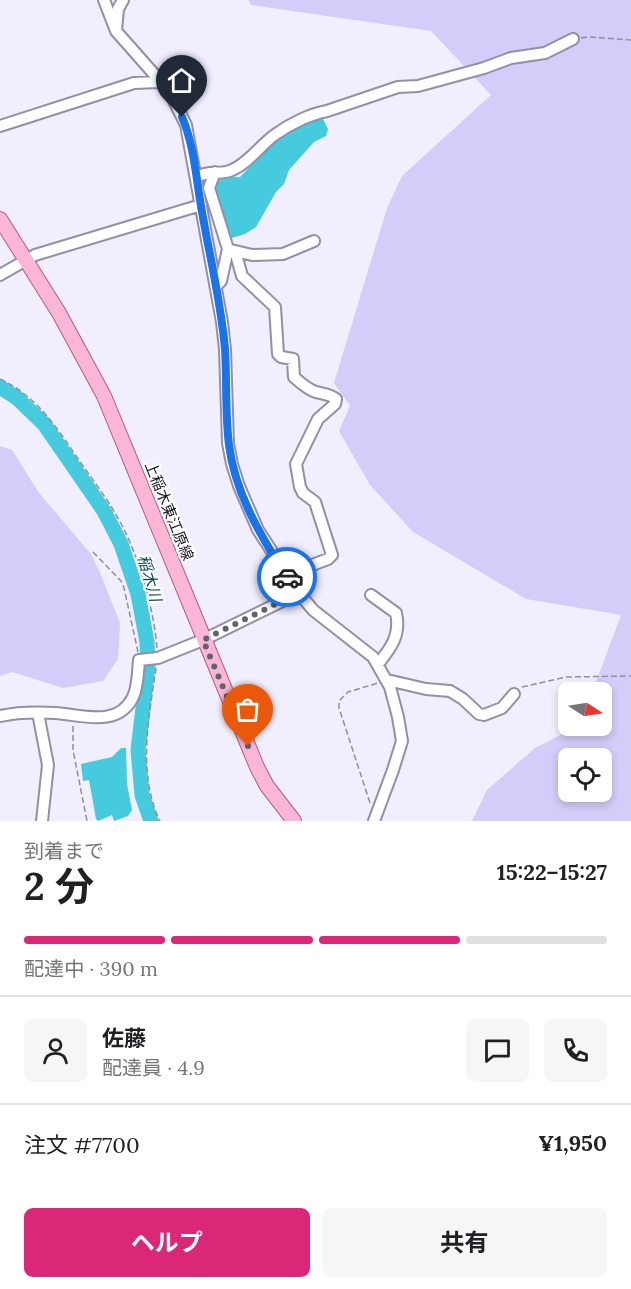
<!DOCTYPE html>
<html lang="ja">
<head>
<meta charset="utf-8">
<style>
  :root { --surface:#fff; --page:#f6f6f6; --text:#202124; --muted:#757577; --line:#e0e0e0; --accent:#db2777 }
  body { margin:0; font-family:Lora,"Noto Sans JP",serif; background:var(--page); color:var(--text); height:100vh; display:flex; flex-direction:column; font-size:22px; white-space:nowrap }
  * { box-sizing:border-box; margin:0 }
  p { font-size:20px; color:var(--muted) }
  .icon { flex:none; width:33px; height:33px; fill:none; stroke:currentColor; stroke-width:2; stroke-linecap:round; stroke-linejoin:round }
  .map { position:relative; height:821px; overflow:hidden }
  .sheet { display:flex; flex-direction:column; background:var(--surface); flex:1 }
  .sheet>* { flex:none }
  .needle { width:39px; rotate:102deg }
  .buttons { position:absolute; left:558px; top:682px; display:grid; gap:12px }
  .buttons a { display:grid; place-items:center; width:54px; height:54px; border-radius:9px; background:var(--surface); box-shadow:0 3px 9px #0003; font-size:30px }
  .pin { position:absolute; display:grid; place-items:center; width:51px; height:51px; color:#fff; margin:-62px -26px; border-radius:50% 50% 50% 0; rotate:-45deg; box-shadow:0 0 6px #0007 }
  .pin .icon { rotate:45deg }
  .courier { position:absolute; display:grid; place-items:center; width:60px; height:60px; margin:-30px; border:4px solid #1a73e8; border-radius:50%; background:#fff; color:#222; box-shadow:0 2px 8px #0007 }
  .headline em { font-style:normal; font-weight:700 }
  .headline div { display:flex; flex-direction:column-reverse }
  .headline { display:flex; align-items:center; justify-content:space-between; height:102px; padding:0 24px }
  h1 { font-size:39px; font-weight:700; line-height:45px }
  .bar { display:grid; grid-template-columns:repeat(4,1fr); gap:9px 6px; align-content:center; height:72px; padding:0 24px }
  .bar i { height:8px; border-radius:4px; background:var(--line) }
  .bar .on { background:var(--accent) }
  .bar p { grid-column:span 4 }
  .line { display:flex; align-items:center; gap:15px; padding:0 24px; border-top:2px solid var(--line) }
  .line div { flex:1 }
  .round { display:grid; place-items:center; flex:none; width:63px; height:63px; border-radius:9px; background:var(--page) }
  .button { display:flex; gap:12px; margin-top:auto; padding:12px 24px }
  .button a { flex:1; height:69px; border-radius:9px; background:var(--accent); color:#fff; font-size:24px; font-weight:700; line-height:69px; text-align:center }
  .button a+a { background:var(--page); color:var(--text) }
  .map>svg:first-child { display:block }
  .green { fill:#d4ccf9; fill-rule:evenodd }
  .water { fill:#45cade }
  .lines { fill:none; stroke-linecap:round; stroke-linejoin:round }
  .river { stroke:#45cade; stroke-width:15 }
  .minor-casing { stroke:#938fa6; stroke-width:14 }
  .major-casing { stroke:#aa5e84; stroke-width:16 }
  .path { stroke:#908e9a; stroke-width:1.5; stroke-dasharray:6 3; stroke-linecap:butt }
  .minor { stroke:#fff; stroke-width:10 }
  .major { stroke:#fbb6d6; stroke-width:14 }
  .done { stroke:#63616c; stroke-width:6; stroke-dasharray:0 10.8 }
  .route { stroke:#1a73e8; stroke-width:8 }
  .labels { text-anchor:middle; stroke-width:4.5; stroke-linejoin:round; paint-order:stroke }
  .street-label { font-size:15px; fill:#17151e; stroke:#fefefe }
  .water-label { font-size:16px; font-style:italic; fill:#114a53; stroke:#fefefe }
</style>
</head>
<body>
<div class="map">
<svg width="631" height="821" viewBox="0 0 631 821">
  <rect width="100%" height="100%" fill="#f1effe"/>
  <!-- green -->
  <path class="green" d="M249 0H631V821H472L487 790 535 748 578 726H602V693H592L621 615 526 599 413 532 370 485 339 431 350 406 334 383 387 208 402 176 491 95 431 31 251 5ZM568 759H602V792H568Z
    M0 446 12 450 39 493 91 554 101 575 120 623 118 659 103 681 63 688 12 672 0 676Z"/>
  <!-- water -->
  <path class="water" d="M318 116 323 119 328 129 326 136 314 142 289 170 284 184 276 192 256 227 245 234 232 238C221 225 213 198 217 181L228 177H240L277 139Z
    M121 748H126L127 784 132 810 128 816 114 821 112 815 98 821 96 819 89 780 83 781 81 764 112 757Z"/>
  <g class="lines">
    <!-- river -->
    <path class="river" d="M0 387 17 398 44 424 104 511 121 544 138 594 147 642 148 666 138 750 142 795 151 821"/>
    <!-- minor casing -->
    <g class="minor-casing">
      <path id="minor" d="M104 0 116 31 169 91 186 125 222 322 225 349 228 443 232 464 239 486 258 530 299 593 313 610 373 657 390 687 398 717 402 741 393 770 374 821
        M116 30 118 9 123 0
        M0 126 134 83 160 82
        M215 172 209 188 228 249 221 281 216 286
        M196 177C211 169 220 176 232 170 250 162 260 145 276 134 290 124 310 114 327 111L398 87 418 86 484 68 511 58 545 53 573 39
        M231 250 252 255 283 254 314 241
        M235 251 242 276 275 307 278 354 281 357 293 359 294 377C301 383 307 389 316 392 323 394 330 394 336 399L335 404 318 419 296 464 300 487 303 493 315 502 332 555 328 559 286 575
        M0 275 35 255 201 205
        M371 595 396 613C401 635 391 648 378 664
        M387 680 426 689 450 691 463 699 479 714 484 715 502 708 514 694
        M38 713 48 765 42 821
        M0 716C18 712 38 712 56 713 82 715 118 728 133 697 138 687 138 671 139 660L158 658 203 640 299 593"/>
    </g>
    <!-- major casing -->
    <g class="major-casing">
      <path id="major" d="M0 219 59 313 104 396 257 767 267 786 294 821"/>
    </g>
    <!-- path -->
    <path class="path" d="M581 38 590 37 631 40
      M0 379C35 395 56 426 76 456 89 475 104 494 115 513 137 549 154 607 157 649
      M93 552 121 581 124 588 138 652
      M156 668C149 717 137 774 160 821
      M522 687 566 677 631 676
      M73 726V750L87 821
      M370 803 339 708V701L348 692 378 683"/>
    <!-- minor -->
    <use href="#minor" class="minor"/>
    <!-- major -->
    <use href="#major" class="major"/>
  </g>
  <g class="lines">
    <!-- done -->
    <path class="done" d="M248 746 203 640 298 593 287 577"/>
    <!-- route -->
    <path class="route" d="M182 117C194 145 196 177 201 206 209 254 221 301 225 349 227 381 225 413 229 445 235 493 261 537 287 577"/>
  </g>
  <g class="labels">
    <!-- street labels -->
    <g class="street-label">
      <text transform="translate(169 511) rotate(68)" y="5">上稲木東江原線</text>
    </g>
    <!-- water labels -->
    <g class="water-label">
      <text transform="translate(150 578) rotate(74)" y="6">稲木川</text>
    </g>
  </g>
</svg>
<div class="buttons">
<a><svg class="needle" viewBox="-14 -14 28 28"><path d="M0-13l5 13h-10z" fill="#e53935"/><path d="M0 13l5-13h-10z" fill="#757577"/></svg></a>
<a><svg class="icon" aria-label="locate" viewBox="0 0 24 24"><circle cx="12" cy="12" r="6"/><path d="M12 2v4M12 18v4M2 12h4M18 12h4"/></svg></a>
</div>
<div class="pin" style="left:248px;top:746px;background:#ea580c"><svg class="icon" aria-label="bag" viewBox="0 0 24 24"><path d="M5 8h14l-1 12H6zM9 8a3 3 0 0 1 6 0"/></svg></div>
<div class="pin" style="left:182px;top:117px;background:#1f2937"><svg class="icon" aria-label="home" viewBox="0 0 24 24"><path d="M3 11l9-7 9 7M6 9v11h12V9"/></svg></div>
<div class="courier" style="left:287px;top:577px"><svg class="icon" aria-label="car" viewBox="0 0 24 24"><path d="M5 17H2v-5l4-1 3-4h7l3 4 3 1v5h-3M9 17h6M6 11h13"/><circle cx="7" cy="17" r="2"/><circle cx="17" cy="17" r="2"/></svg></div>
</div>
<section class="sheet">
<div class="headline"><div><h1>2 分</h1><p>到着まで</p></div><em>15:22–15:27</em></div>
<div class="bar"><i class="on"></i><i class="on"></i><i class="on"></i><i></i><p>配達中 · 390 m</p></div>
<div class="line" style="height:108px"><a class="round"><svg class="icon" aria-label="person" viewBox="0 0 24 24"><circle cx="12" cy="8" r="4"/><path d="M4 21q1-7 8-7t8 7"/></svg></a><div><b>佐藤</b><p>配達員 · 4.9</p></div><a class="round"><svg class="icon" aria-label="chat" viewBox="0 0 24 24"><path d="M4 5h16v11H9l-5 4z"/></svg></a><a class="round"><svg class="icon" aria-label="phone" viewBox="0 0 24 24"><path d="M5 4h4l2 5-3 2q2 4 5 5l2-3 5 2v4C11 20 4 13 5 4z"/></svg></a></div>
<div class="line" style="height:78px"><div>注文 #7700</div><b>¥1,950</b></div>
<div class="button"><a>ヘルプ</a><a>共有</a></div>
</section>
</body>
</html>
